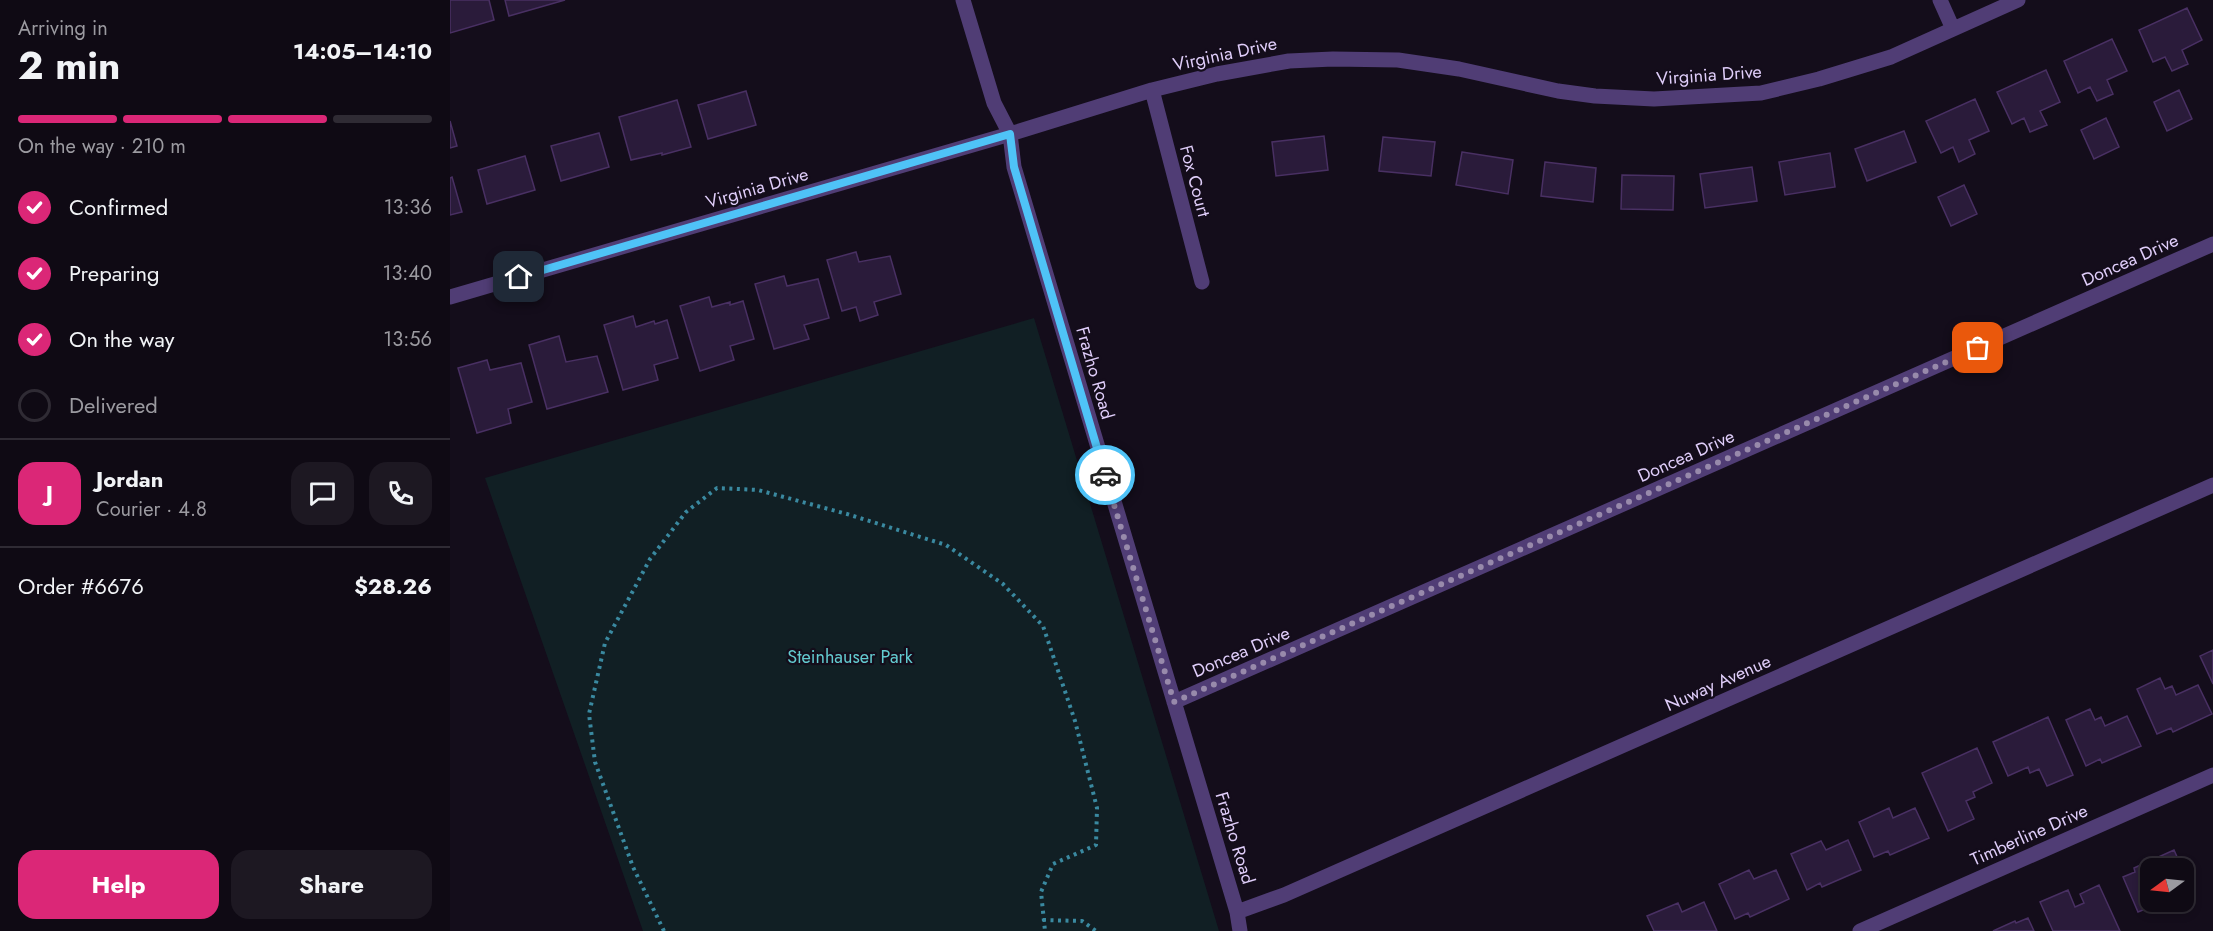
<!DOCTYPE html>
<html lang="en">
<head>
<meta charset="utf-8">
<style>
  :root { --surface:#0f0a14; --page:#1d1822; --text:#f1f3f6; --muted:#9b9aa0; --line:#2f2b34; --accent:#db2777 }
  body { margin:0; font-family:Jost,sans-serif; background:var(--page); color:var(--text); height:100vh; display:flex; flex-direction:column; font-size:22px; white-space:nowrap }
  * { box-sizing:border-box; margin:0 }
  p { font-size:20px; color:var(--muted) }
  .icon { flex:none; width:33px; height:33px; fill:none; stroke:currentColor; stroke-width:2; stroke-linecap:round; stroke-linejoin:round }
  .map { position:relative; flex:1; overflow:hidden }
  .side { display:flex; flex-direction:column; background:var(--surface); width:450px }
  .side>* { flex:none }
  .needle { width:39px; rotate:255deg }
  .tools { position:absolute; left:1690px; top:858px; display:grid; gap:12px }
  .tools a { display:grid; place-items:center; width:54px; height:54px; border-radius:12px; background:var(--surface); box-shadow:0 3px 9px #0003,0 0 0 2px var(--line); font-size:30px }
  .pin { position:absolute; display:grid; place-items:center; width:51px; height:51px; color:#fff; margin:-26px; border-radius:12px; box-shadow:0 3px 9px #0006 }
  .courier { position:absolute; display:grid; place-items:center; width:60px; height:60px; margin:-30px; border:4px solid #4fc3f7; border-radius:50%; background:#fff; color:#222; box-shadow:0 2px 8px #0007 }
  .summary em { font-style:normal; font-weight:700 }
  .summary div { display:flex; flex-direction:column-reverse }
  .summary { display:flex; align-items:center; justify-content:space-between; height:102px; padding:0 18px }
  h1 { font-size:39px; font-weight:700; line-height:45px }
  .bar { display:grid; grid-template-columns:repeat(4,1fr); gap:9px 6px; align-content:center; height:72px; padding:0 18px }
  .bar i { height:8px; border-radius:4px; background:var(--line) }
  .bar .active { background:var(--accent) }
  .bar p { grid-column:span 4 }
  .line { display:flex; align-items:center; gap:15px; padding:0 18px; border-top:2px solid var(--line) }
  .line div { flex:1 }
  .round { display:grid; place-items:center; flex:none; width:63px; height:63px; border-radius:18px; background:var(--page) }
  ol { padding:0 18px; list-style:none }
  li { display:flex; align-items:center; gap:18px; height:66px }
  li p { margin-inline-start:auto }
  li .icon { padding:6px; border-radius:50%; background:var(--accent); color:#fff; stroke-width:4 }
  li:last-child { color:var(--muted) }
  li i { width:33px; height:33px; border:3px solid var(--line); border-radius:50% }
  .button { display:flex; gap:12px; margin-top:auto; padding:12px 18px }
  .button a { flex:1; height:69px; border-radius:18px; background:var(--accent); color:#fff; font-size:24px; font-weight:700; line-height:69px; text-align:center }
  .button a+a { background:var(--page); color:var(--text) }
  main { display:flex; flex:1; min-height:0 }
  .map>svg:first-child { display:block }
  .green { fill:#111f24 }
  .building { fill:#2a1b3a; stroke:#493063; stroke-width:1.5 }
  .lines { fill:none; stroke-linecap:round; stroke-linejoin:round }
  .path { stroke:#3a89a0; stroke-width:4; stroke-dasharray:3 4.5; stroke-linecap:butt }
  .minor { stroke:#503d75; stroke-width:15 }
  .done { stroke:#988aab; stroke-width:6; stroke-dasharray:0 10.8 }
  .route { stroke:#4fc3f7; stroke-width:8 }
  .labels { text-anchor:middle; stroke-width:4.5; stroke-linejoin:round; paint-order:stroke }
  .street-label { font-size:18px; fill:#dfcdf9; stroke:#140d1b }
  .park-label { font-size:18px; fill:#63cbd0; stroke:#140d1b }
</style>
</head>
<body>
<main>
<section class="side">
<div class="summary"><div><h1>2 min</h1><p>Arriving in</p></div><em>14:05–14:10</em></div>
<div class="bar"><i class="active"></i><i class="active"></i><i class="active"></i><i></i><p>On the way · 210 m</p></div>
<ol>
<li><svg class="icon" aria-label="check" viewBox="0 0 24 24"><path d="M5 12l5 5 9-10"/></svg>Confirmed<p>13:36</p></li>
<li><svg class="icon" aria-label="check" viewBox="0 0 24 24"><path d="M5 12l5 5 9-10"/></svg>Preparing<p>13:40</p></li>
<li><svg class="icon" aria-label="check" viewBox="0 0 24 24"><path d="M5 12l5 5 9-10"/></svg>On the way<p>13:56</p></li>
<li><i></i>Delivered</li>
</ol>
<div class="line" style="height:108px"><b class="round" style="background:var(--accent);color:#fff">J</b><div><b>Jordan</b><p>Courier · 4.8</p></div><a class="round"><svg class="icon" aria-label="chat" viewBox="0 0 24 24"><path d="M4 5h16v11H9l-5 4z"/></svg></a><a class="round"><svg class="icon" aria-label="phone" viewBox="0 0 24 24"><path d="M5 4h4l2 5-3 2q2 4 5 5l2-3 5 2v4C11 20 4 13 5 4z"/></svg></a></div>
<div class="line" style="height:78px"><div>Order #6676</div><b>$28.26</b></div>
<div class="button"><a>Help</a><a>Share</a></div>
</section>
<div class="map">
<svg width="1763" height="931" viewBox="0 0 1763 931">
  <rect width="100%" height="100%" fill="#140d1b"/>
  <!-- green -->
  <path class="green" d="M584 318 769 931H193L35 478Z"/>
  <!-- building -->
  <path class="building" d="M0 0H39L44 20 0 33Z
    M55 0H115L59 16Z
    M1737 8 1752 40 1732 50 1738 64 1722 71 1715 57 1703 62 1689 30Z
    M1662 39 1677 71 1657 80 1663 94 1647 101 1640 87 1628 93 1614 61Z
    M1596 70 1610 102 1590 111 1597 125 1580 132 1574 118 1562 124 1547 92Z
    M1729 90 1742 119 1717 131 1704 102Z
    M296 91 306 125 258 139 248 105Z
    M1525 99 1539 131 1519 140 1525 154 1509 162 1503 147 1491 153 1476 121Z
    M227 100 241 147 212 155V153L181 160 169 117Z
    M1656 118 1669 147 1644 159 1631 130Z
    M0 121 7 146 0 148Z
    M1454 131 1466 162 1417 181 1405 149Z
    M149 133 159 167 111 181 101 146Z
    M874 136 878 170 826 176 822 142Z
    M933 137 985 142 981 176 929 171Z
    M1012 152 1063 160 1058 194 1006 185Z
    M1380 153 1385 187 1335 195 1329 162Z
    M75 156 85 190 37 204 28 170Z
    M1095 162 1146 168 1143 202 1091 196Z
    M1302 167 1307 201 1255 208 1250 174Z
    M1172 175 1224 176 1223 210 1171 209Z
    M2 177 12 212 0 215V178Z
    M1514 185 1527 214 1501 226 1488 197Z
    M406 252 409 262 440 256 451 294 424 302 428 315 410 321 406 307 392 311 377 260Z
    M334 276 337 286 368 279 379 318 354 325 359 339 324 349 305 284Z
    M259 297 262 307 280 302V305L293 301 304 339 280 346 284 360 250 371 230 306Z
    M183 316 186 327 204 321 205 324 217 320 228 358 204 365 208 380 173 390 154 325Z
    M109 336 116 362 147 356 158 392 97 409 79 345Z
    M37 360 40 370 71 363 82 402 58 409 61 423 27 433 8 368Z
    M1763 650V684L1750 656Z
    M1710 678 1715 689 1722 686 1726 695 1748 685 1762 714 1723 732 1721 728 1707 734 1687 689Z
    M1640 709 1645 720 1651 717 1655 726 1677 716 1691 746 1652 763 1650 759 1636 766 1616 720Z
    M1598 717 1623 775 1597 786 1589 769 1580 773 1578 767 1558 776 1543 742Z
    M1527 748 1542 783 1523 792 1525 797 1516 801 1524 819 1498 831 1472 773Z
    M1439 808 1443 818 1465 808 1479 838 1440 855 1438 851 1424 857 1409 822Z
    M1398 840 1411 870 1372 887 1370 883 1357 890 1341 854 1371 841 1376 850Z
    M1724 850 1732 868H1701V902H1713L1688 912 1673 877 1685 872 1684 868Z
    M1299 870 1304 879 1326 870 1339 899 1300 917 1298 913 1285 919 1269 884Z
    M1649 885 1670 931H1603L1590 902 1618 890 1625 907 1634 903 1630 894Z
    M1254 902 1267 931H1204L1197 916 1228 903 1232 912Z
    M1578 918 1584 931H1543L1565 921 1566 923Z"/>
  <g class="lines">
    <!-- path -->
    <path class="path" d="M593 920 632 921 646 931
      M214 931 183 867 145 762 139 714 155 643 200 559 236 512 267 488 308 490 397 514 496 545 553 584 593 626 625 721 647 808 646 845 603 864 591 892 595 931"/>
    <!-- minor -->
    <path class="minor" d="M513 0 544 103 560 134 564 167 787 912 790 931
      M1490 0 1503 29
      M702 90 752 282
      M0 297 560 134 702 90 767 74 839 61 883 59 948 60 1009 69 1108 91 1145 96 1204 99 1311 93 1369 79 1441 57 1568 0
      M724 702 1763 244
      M787 912 834 895 1763 485
      M1410 931 1763 775"/>
  </g>
  <g class="lines">
    <!-- done -->
    <path class="done" d="M655 475 724 702 1528 348"/>
    <!-- route -->
    <path class="route" d="M69 277 560 134 564 167 655 475"/>
  </g>
  <g class="labels">
    <!-- street labels -->
    <g class="street-label">
      <text transform="translate(775 54) rotate(-12)" y="6">Virginia Drive</text>
      <text transform="translate(1259 75) rotate(-4)" y="6">Virginia Drive</text>
      <text transform="translate(745 181) rotate(75)" y="6">Fox Court</text>
      <text transform="translate(307 188) rotate(-16)" y="6">Virginia Drive</text>
      <text transform="translate(1680 260) rotate(-24)" y="6">Doncea Drive</text>
      <text transform="translate(645 373) rotate(74)" y="6">Frazho Road</text>
      <text transform="translate(1236 456) rotate(-24)" y="6">Doncea Drive</text>
      <text transform="translate(791 652) rotate(-23)" y="6">Doncea Drive</text>
      <text transform="translate(1268 683) rotate(-24)" y="6">Nuway Avenue</text>
      <text transform="translate(1579 835) rotate(-24)" y="6">Timberline Drive</text>
      <text transform="translate(785 838) rotate(73)" y="6">Frazho Road</text>
    </g>
    <!-- park labels -->
    <g class="park-label">
      <text x="400" y="663">Steinhauser Park</text>
    </g>
  </g>
</svg>
<div class="tools">
<a><svg class="needle" viewBox="-14 -14 28 28"><path d="M0-13l5 13h-10z" fill="#e53935"/><path d="M0 13l5-13h-10z" fill="#9b9aa0"/></svg></a>
</div>
<div class="pin" style="left:1528px;top:348px;background:#ea580c"><svg class="icon" aria-label="bag" viewBox="0 0 24 24"><path d="M5 8h14l-1 12H6zM9 8a3 3 0 0 1 6 0"/></svg></div>
<div class="pin" style="left:69px;top:277px;background:#1f2937"><svg class="icon" aria-label="home" viewBox="0 0 24 24"><path d="M3 11l9-7 9 7M6 9v11h12V9"/></svg></div>
<div class="courier" style="left:655px;top:475px"><svg class="icon" aria-label="car" viewBox="0 0 24 24"><path d="M5 17H2v-5l4-1 3-4h7l3 4 3 1v5h-3M9 17h6M6 11h13"/><circle cx="7" cy="17" r="2"/><circle cx="17" cy="17" r="2"/></svg></div>
</div>
</main>
</body>
</html>
